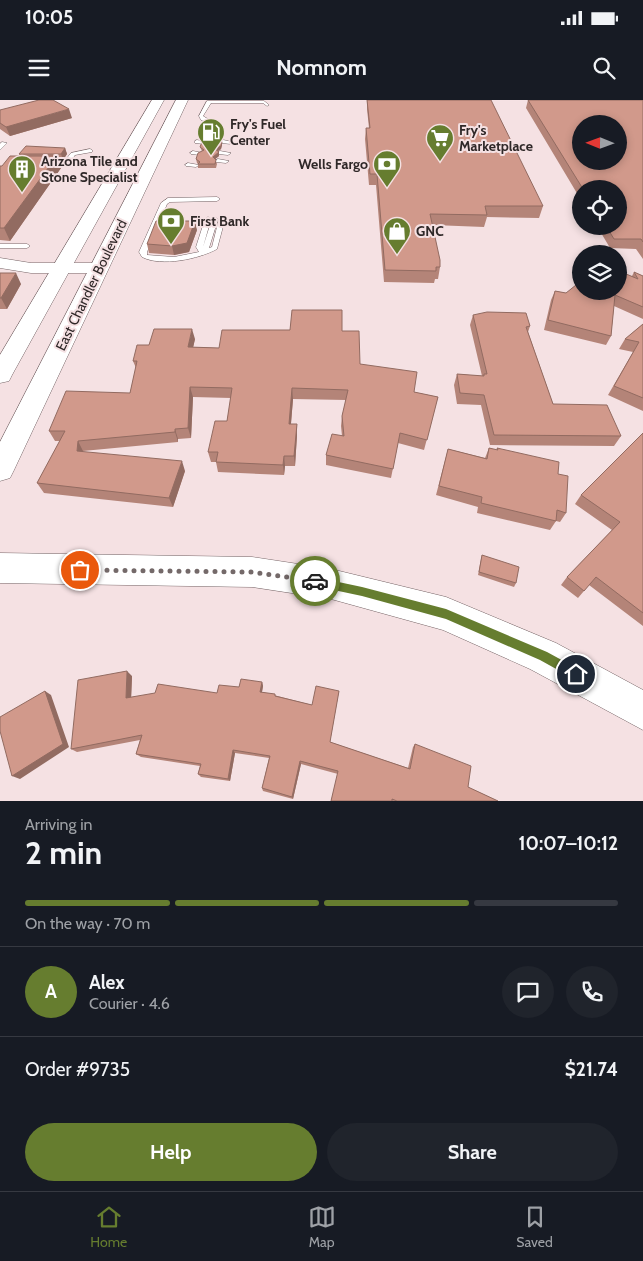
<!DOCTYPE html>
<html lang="en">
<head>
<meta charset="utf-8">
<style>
  :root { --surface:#171b24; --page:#20242c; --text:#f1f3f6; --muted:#9ea1a6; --line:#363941; --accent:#667d2f }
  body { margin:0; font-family:Cabin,sans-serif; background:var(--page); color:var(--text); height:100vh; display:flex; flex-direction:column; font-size:19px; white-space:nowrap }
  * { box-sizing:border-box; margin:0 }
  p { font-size:16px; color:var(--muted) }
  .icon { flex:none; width:28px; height:28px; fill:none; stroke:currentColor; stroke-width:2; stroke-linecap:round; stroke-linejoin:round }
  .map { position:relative; height:701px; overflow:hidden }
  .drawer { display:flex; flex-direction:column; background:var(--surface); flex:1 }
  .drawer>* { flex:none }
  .needle { width:32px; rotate:271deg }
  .controls { position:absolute; left:572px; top:15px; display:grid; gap:10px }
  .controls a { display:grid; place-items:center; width:55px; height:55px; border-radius:50%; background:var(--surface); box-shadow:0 2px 8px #0003; font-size:25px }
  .pin { position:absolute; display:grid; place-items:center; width:42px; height:42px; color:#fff; margin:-21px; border:2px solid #fff; border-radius:50%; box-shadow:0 1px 5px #0007 }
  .courier { position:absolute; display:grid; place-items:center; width:50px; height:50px; margin:-25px; border:4px solid #667d2f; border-radius:50%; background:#fff; color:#222; box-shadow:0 1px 6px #0007 }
  .head em { font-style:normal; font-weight:700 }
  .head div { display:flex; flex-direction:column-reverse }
  .head { display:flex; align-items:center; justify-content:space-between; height:85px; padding:0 25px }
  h1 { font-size:32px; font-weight:700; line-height:38px }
  .bar { display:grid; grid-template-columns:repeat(4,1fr); gap:8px 5px; align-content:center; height:60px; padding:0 25px }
  .bar i { height:6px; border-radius:4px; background:var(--line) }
  .bar .on { background:var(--accent) }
  .bar p { grid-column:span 4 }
  .line { display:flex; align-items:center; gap:12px; padding:0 25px; border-top:1px solid var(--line) }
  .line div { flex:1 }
  .round { display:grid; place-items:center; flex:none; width:52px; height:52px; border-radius:26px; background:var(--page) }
  .cta { display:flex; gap:10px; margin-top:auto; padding:10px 25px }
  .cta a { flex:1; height:58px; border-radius:30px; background:var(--accent); color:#fff; font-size:20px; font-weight:700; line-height:58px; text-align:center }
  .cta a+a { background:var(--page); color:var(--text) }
  .status { display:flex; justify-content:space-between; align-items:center; height:35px; padding:0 25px; background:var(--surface); direction:ltr }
  .status svg { height:14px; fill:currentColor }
  header { display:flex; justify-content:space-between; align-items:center; height:65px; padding:0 25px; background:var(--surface); font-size:22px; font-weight:700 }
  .menu { display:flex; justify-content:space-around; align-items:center; height:70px; border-top:1px solid var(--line); background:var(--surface); font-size:14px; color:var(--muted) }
  .menu a { display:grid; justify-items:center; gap:2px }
  .menu .on { color:var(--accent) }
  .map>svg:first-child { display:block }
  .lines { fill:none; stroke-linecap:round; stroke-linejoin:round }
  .lane-casing { stroke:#756466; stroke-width:1 }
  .street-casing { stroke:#756466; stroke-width:1 }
  .secondary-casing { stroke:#756466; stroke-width:1 }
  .lane { fill:#fff; fill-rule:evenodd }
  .street { fill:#fff; fill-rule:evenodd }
  .secondary { fill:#fff; fill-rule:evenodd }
  .wall { fill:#b48478 }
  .shaded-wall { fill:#926b61 }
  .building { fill:#d1998b; stroke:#926b61; fill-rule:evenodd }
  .route { fill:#667d2f }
  .done { stroke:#746969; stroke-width:5; stroke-dasharray:0 9 }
  .labels { text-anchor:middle; stroke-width:4; stroke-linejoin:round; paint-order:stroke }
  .far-poi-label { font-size:14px; font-weight:bold; fill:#2f2828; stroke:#f5e1e3; text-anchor:start }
  .far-street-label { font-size:14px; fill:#2f2828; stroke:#f5e1e3 }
</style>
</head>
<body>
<div class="status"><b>10:05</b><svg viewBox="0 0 49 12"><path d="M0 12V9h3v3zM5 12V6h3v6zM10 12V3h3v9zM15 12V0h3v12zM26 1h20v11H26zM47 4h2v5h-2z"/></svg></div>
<header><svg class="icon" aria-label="menu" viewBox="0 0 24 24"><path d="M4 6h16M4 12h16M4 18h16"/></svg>Nomnom<svg class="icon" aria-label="search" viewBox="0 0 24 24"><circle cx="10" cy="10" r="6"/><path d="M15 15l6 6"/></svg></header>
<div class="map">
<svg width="643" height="701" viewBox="0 0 643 701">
  <rect width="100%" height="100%" fill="#f5e1e3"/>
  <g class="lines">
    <!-- lane casing -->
    <g class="lane-casing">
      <path id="lane" d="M207 1H264L269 5 267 6 263 3H211L203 16 211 21 208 23 201 20 199 16Z
        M197 40 207 42 204 44 195 43V41Z
        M223 40 234 42 231 44 221 43V41Z
        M2 42 7 43 0 50V44Z
        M90 49 92 50V52L75 55 70 62 83 63V65L46 66 43 64 46 62H64L71 53Z
        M193 51 203 53 200 55 191 54 190 53Z
        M220 51 231 53 228 55 218 54 217 53Z
        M218 59 229 61 226 63 216 62 215 61Z
        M188 63 199 65 196 67 186 66 185 65Z
        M168 98 217 97 220 99 217 101 170 102 167 104 147 152V155L174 157 199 152 196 147 205 119 208 117 211 119 203 147 212 119 215 117 218 119 209 148 212 147 219 119 222 117 225 119 217 149C199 159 161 167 142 157L139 152 161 103Z
        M0 144H27L30 146 27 148H0Z"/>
    </g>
    <!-- street casing -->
    <g class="street-casing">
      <path id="street" d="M0 158 31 163H99L107 168 99 173H31L0 168Z"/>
    </g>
    <!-- secondary casing -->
    <g class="secondary-casing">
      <path id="secondary" d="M152 0H164L12 275 9 281 0 283V255Z
        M176 0H188L14 370 10 378 0 381V342Z
        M0 453 252 457 331 469 446 497 556 543 643 590V630L530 569 443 530 331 499 252 487 0 483Z"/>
    </g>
    <!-- lane -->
    <use href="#lane" class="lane"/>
    <!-- street -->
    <use href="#street" class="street"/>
    <!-- secondary -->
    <use href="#secondary" class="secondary"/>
  </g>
  <!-- wall -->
  <path class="wall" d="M367 0 543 106 539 118 487 117 484 127 433 125 440 167 438 179H435L434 183 384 182 376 85H369L365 39 366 28H369L367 9Z
    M528 0H643V159L636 149 610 148 597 126H619V89H581V100L526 8Z
    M0 10 72 18 10 36 0 29Z
    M222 42V45L221 49 217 52H219V56L215 59 217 64 216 68H198V64L197 63 196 59 202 51 200 47Z
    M65 48 67 54 63 60H58L61 68 10 141 0 140V66H2L20 56 19 54Z
    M197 130 189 152 174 155 149 153 147 144Z
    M634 172 643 176V219L614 206 611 236 606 245 544 230 551 200 555 191 566 193 632 176Z
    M0 173 21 184 7 209H0Z
    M473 215 530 226 528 232 553 304 621 336 614 346 490 345 481 305 457 304 454 285 457 274 482 276 470 225Z
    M643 224V311L608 295 633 252 619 249 625 239Z
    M342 231 360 264 414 292 438 297 424 350 398 343 391 378 326 365V355L342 336 341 326 342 316 346 300 293 299 291 324H297V335L295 366H285L284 375 218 372 216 362H211L208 352 227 321 231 298 193 297 191 338 178 339V342L83 351V352L185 371 173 407 44 393 37 383 60 341H55L49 331 130 293 136 268 133 261 149 245 195 239 193 247 219 248Z
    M643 333V526L589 485 578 498 561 485 567 477 612 430 575 404 581 395Z
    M489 348 497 350V348L558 374 566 413 560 422 556 421 550 430 477 413 478 407 436 395 448 349 485 358Z
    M482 455 516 483 514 487 478 475 481 459Z
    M132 576 131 597 217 593 262 582 263 586 262 592 312 605 339 591 330 642 408 668 413 647 415 644 468 687 498 701H331L338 674 301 664 293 699 263 691 262 688 269 658 235 653 230 681 201 677 198 674 200 666 141 657 136 654 140 640 77 652 71 649Z"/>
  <!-- shaded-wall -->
  <path class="shaded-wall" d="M69 9 72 18 10 36 6 27Z
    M222 42V45L221 49 215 53V49Z
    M65 48 67 54 63 60 61 54Z
    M219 52V56L213 61V57Z
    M57 56 61 68 10 141 4 128Z
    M195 121 197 130 189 152 174 155 172 146Z
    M16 173 21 184 7 209 1 198Z
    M192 229 195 239 191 257 188 247Z
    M190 287 193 297 191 338 188 328Z
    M292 288 293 299 290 334 289 324Z
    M297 324V335L295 366 294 356Z
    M175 329 178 339V342L175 332Z
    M78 341 83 351V361L77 351Z
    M284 356 285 366 284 375 283 365Z
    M182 361 185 371 173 407 169 398Z
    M127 571 132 576 131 602 126 598Z
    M262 582 263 586 261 597 260 592Z
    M45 591 51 595 69 647 20 679 12 676Z
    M233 650 235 653 230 681 228 679Z
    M300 661 301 664 293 699 292 697Z"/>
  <!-- building -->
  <path class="building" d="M39 0H53L69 9 6 27 0 23V10Z
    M367 0H491L543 106H485L487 115 430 114 440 160V167H436V171L385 170 377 74H370L366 28H370Z
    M528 0H643V142L641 139H614L606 126H619V89H583ZM581 24H619V61H581Z
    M208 38H219L222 42 221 46 215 49 219 52 213 57 216 60 215 64H198L200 62 196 59 198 53 204 50 200 47 202 42Z
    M26 46 65 48 61 54H19Z
    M10 56H57L4 128H0V66H2Z
    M156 121H195L187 143 172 146 147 144Z
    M619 171 638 179 634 172 643 176V207L615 195 611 236 548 220 555 191 566 193 581 181V191H619Z
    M0 173H16L1 198H0Z
    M292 210H342V231H359L360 264 417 272 414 292 438 297 427 340 400 333 393 369 326 355 332 334 344 336 342 316 348 290 292 288 289 324H297L294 356H284L283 365 216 362 218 352H208L215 321H227L232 288 190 287 188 328 175 329V332L78 341 77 351 182 361 169 398 37 383 65 331H49L66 291 130 293 137 261H133L137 245H149L154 229H192L188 247 219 248 222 230H290Z
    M487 212 526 213 530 226 526 227 553 304 607 305 621 336 494 335 484 295 460 293 457 274 484 276V274H487L473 215Z
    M643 224V298L614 286 639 242 625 239Z
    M643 333V513L596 477 584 491 567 477 620 422 581 395Z
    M489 348 498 350 497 348 559 362 558 374 568 376 566 413 557 410 556 421 481 403 482 397 439 386 448 349 487 359Z
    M482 455 519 467 516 483 479 472Z
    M127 571 126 598 155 593 158 584 217 593 219 585 239 587 241 579 262 582 260 592 275 594V596L312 605 316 586 339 591 330 642 410 669 415 644 471 666 468 687 498 701H397L392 699V701H331L338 671 300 661 292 697 262 688 270 656 233 650 228 679 198 674 201 664 136 654 142 635 71 649 78 580Z
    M45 591 63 644 12 676 0 631V617Z"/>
  <!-- route -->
  <path class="route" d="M315 477 362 487 446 509 547 552 580 570 582 574 576 580 540 560 446 519 362 496 315 486 310 481Z"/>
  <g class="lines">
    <!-- done -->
    <path class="done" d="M80 470 252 472 315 481"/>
  </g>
  <!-- icons -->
  <defs>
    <g id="fuel-pin" transform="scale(1.4375)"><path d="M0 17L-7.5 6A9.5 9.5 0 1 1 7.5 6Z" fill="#667d2f" stroke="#f5e1e3"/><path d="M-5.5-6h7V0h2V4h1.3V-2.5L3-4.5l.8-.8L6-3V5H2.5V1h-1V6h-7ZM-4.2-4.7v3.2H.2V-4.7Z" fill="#fff"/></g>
    <g id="supermarket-pin" transform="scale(1.4375)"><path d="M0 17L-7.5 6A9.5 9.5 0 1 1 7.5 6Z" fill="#667d2f" stroke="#f5e1e3"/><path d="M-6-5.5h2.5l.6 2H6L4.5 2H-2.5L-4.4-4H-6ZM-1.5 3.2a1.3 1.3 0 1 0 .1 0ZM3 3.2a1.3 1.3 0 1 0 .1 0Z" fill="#fff"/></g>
    <g id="bank-pin" transform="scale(1.4375)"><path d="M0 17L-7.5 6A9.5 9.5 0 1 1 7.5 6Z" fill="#667d2f" stroke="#f5e1e3"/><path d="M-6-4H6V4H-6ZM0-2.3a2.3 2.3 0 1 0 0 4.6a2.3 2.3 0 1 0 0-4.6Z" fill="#fff"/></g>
    <g id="building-pin" transform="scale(1.4375)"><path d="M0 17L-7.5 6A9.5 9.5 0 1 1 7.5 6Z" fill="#667d2f" stroke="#f5e1e3"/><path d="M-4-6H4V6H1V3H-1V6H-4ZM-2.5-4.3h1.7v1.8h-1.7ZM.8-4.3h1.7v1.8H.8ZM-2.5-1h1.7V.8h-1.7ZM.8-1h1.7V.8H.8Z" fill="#fff"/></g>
    <g id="shop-pin" transform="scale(1.4375)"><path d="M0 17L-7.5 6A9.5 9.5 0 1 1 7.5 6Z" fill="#667d2f" stroke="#f5e1e3"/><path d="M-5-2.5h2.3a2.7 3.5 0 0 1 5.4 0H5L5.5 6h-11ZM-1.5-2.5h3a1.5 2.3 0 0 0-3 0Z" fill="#fff"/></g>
  </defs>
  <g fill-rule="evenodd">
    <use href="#fuel-pin" x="211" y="32"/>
    <use href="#supermarket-pin" x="440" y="38"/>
    <use href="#bank-pin" x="387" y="64"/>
    <use href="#building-pin" x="22" y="69"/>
    <use href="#bank-pin" x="171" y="121"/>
    <use href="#shop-pin" x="397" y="131"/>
  </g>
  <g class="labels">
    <!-- far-poi labels -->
    <g class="far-poi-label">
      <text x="230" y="29">Fry's Fuel<tspan x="230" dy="16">Center</tspan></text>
      <text x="459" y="35">Fry's<tspan x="459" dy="16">Marketplace</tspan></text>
      <text x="41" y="66">Arizona Tile and<tspan x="41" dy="16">Stone Specialist</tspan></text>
      <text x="368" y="69" text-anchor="end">Wells Fargo</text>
      <text x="190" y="126">First Bank</text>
      <text x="416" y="136">GNC</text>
    </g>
    <!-- far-street labels -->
    <g class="far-street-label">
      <text transform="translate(91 185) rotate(-64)" y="5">East Chandler Boulevard</text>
    </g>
  </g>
</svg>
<div class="controls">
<a><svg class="needle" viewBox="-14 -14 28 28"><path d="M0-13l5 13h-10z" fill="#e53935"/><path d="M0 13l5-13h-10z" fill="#9ea1a6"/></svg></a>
<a><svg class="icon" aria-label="locate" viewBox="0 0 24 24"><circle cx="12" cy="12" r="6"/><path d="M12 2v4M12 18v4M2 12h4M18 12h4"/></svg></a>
<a><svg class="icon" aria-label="layers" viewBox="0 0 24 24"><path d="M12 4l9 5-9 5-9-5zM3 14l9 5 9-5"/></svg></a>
</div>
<div class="pin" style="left:80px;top:470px;background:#ea580c"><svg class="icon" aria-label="bag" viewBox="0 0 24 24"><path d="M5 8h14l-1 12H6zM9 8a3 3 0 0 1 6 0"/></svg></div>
<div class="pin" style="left:576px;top:574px;background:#1f2937"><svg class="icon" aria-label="home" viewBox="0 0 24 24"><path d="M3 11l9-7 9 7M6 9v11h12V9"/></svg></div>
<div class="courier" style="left:315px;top:481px"><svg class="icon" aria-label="car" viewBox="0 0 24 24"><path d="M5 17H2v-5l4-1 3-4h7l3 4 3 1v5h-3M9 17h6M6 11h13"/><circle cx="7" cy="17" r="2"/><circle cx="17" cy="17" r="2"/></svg></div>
</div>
<section class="drawer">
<div class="head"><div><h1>2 min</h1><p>Arriving in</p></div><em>10:07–10:12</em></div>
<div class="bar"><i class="on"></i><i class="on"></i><i class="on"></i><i></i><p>On the way · 70 m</p></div>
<div class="line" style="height:90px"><b class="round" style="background:var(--accent);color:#fff">A</b><div><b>Alex</b><p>Courier · 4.6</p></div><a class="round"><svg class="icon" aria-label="chat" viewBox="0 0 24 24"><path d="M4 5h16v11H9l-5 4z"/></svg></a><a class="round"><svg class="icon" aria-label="phone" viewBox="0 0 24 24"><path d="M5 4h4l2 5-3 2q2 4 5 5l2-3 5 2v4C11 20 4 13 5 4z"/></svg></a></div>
<div class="line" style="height:65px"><div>Order #9735</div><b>$21.74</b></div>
<div class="cta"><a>Help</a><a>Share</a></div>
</section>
<nav class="menu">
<a class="on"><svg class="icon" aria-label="home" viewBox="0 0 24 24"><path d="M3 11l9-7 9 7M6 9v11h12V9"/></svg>Home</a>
<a><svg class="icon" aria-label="map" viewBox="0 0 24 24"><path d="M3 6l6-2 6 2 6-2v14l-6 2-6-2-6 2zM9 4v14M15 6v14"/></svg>Map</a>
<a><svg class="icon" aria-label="saved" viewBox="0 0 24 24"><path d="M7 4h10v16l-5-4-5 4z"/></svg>Saved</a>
</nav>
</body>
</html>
